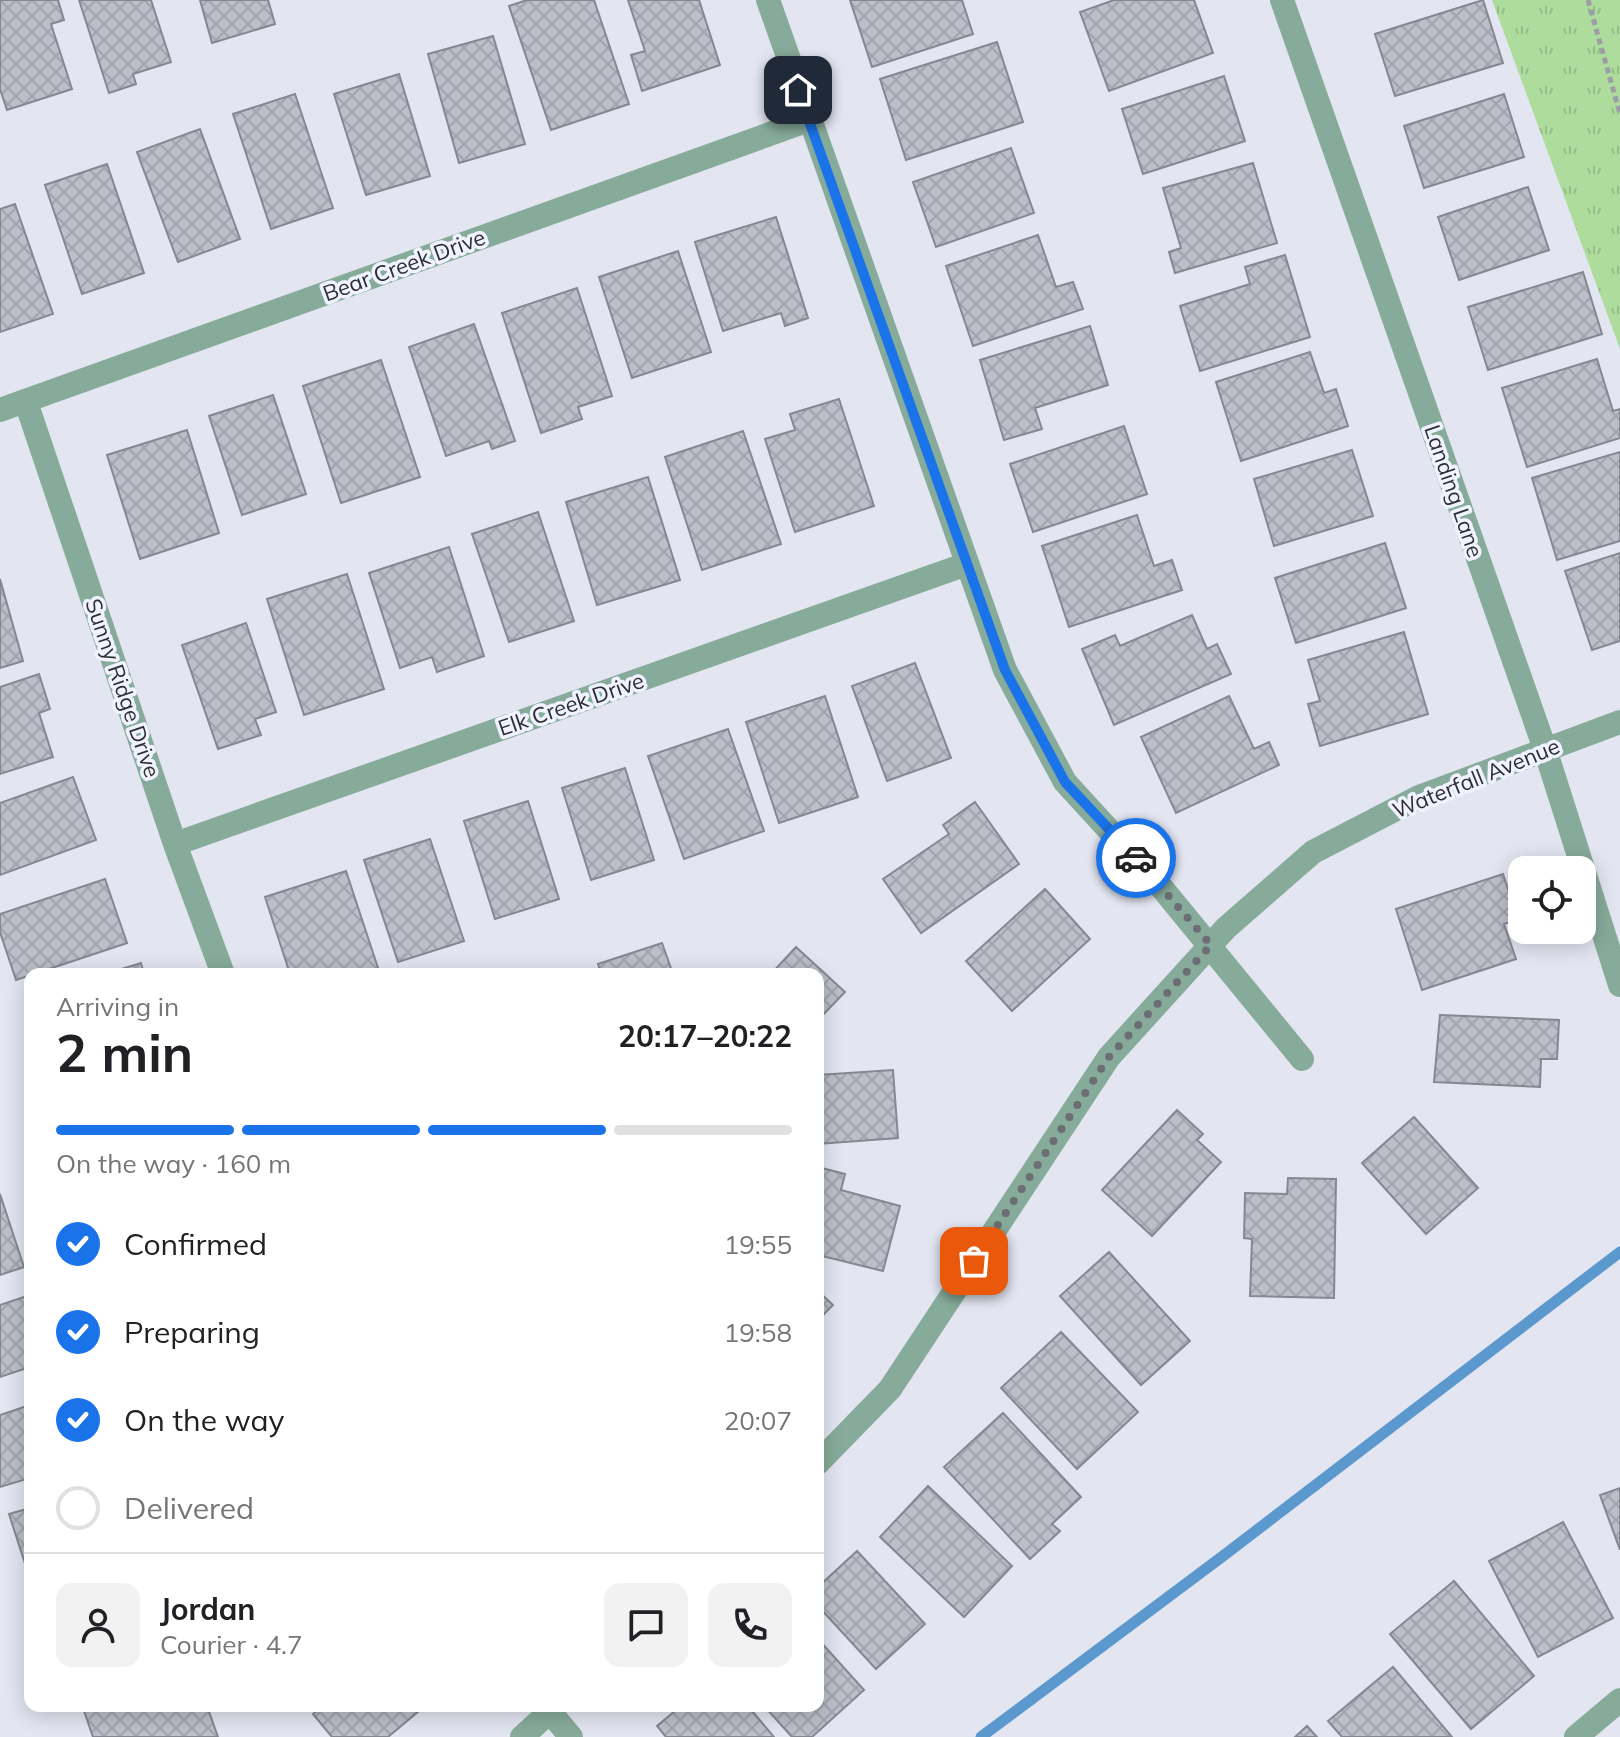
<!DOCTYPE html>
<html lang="en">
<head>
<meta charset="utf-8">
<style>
  :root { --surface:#fff; --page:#f2f2f2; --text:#202124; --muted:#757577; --line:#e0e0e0; --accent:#1a73e8 }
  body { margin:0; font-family:Mulish,sans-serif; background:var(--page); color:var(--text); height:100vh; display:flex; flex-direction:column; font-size:30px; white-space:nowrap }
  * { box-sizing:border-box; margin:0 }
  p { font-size:26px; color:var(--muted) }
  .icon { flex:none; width:44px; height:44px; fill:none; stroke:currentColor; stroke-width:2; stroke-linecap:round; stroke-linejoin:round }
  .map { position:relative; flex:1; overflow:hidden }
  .side { position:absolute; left:24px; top:968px; width:800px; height:744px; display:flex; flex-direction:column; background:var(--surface); border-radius:16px; box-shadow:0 4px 20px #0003 }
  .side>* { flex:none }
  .buttons { position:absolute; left:1508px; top:856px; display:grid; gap:16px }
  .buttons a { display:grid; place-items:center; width:88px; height:88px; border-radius:16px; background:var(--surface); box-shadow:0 4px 20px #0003; font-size:40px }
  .pin { position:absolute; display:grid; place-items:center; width:68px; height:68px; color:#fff; margin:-34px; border-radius:16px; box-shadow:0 4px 12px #0006 }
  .courier { position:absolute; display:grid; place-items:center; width:80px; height:80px; margin:-40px; border:6px solid #1a73e8; border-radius:50%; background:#fff; color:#222; box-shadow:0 2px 10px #0007 }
  .overview em { font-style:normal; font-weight:700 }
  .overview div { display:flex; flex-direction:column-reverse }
  .overview { display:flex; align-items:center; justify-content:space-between; height:136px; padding:0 32px }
  h1 { font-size:52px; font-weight:700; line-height:60px }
  .bar { display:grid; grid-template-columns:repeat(4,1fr); gap:12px 8px; align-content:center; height:96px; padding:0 32px }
  .bar i { height:10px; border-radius:6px; background:var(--line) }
  .bar .selected { background:var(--accent) }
  .bar p { grid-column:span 4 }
  .line { display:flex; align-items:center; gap:20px; padding:0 32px; border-top:2px solid var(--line) }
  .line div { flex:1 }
  .round { display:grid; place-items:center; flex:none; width:84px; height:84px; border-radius:16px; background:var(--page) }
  ol { padding:0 32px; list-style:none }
  li { display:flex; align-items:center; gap:24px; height:88px }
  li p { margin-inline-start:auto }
  li .icon { padding:8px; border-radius:50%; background:var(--accent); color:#fff; stroke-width:4 }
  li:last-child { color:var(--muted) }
  li i { width:44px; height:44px; border:4px solid var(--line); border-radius:50% }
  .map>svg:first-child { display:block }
  .grass { fill:url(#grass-tufts) }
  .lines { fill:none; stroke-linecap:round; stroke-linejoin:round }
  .stream { stroke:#5b98cd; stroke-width:11 }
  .building { fill:url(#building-cross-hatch); stroke:#858791; stroke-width:2 }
  .path { stroke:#9c9ea7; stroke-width:5; stroke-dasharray:6 4; stroke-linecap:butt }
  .street { stroke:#87ab9a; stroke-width:24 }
  .done { stroke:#6d6e75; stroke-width:8; stroke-dasharray:0 14.4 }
  .route { stroke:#1a73e8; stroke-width:10 }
  .labels { text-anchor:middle; stroke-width:7; stroke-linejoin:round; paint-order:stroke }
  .street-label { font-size:22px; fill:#2d2e32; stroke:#f0f3fe }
</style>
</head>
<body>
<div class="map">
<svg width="1620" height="1737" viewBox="0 0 1620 1737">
  <defs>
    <pattern id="grass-tufts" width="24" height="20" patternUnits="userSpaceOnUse" patternTransform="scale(2)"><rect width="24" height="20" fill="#addc9d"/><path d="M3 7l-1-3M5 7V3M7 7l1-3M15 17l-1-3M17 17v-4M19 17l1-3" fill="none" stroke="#95bd88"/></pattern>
    <pattern id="building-cross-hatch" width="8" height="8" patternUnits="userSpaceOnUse" patternTransform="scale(2)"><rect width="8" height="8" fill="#bcbfc9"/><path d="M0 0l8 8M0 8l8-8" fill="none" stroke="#a2a4ad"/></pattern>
  </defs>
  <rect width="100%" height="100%" fill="#e3e6f1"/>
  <!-- grass -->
  <path class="grass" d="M1492 0H1620V349Z"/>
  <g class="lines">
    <!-- stream -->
    <path class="stream" d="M981 1737 1223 1556 1620 1252"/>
  </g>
  <!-- building -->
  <path class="building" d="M0 0H58L64 20 51 24 72 89 7 110 0 89Z
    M79 0H151L171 62 133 74 136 84 109 93Z
    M200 0H268L275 24 212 43Z
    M527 0H594L629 104 551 130 509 6Z
    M628 0H699L720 65 642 91 631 55 645 51Z
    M850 0H962L973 34 872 67Z
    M1114 0H1194L1213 53 1109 91 1080 12Z
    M1483 0 1503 63 1395 96 1375 34Z
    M493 36 525 144 459 163 428 54Z
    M997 42 1023 122 906 160 880 79Z
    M399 74 430 176 366 195 334 94Z
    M1224 76 1245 141 1143 174 1122 109Z
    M295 94 333 208 271 229 233 114Z
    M1504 94 1524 157 1424 188 1404 126Z
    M200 129 240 239 178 262 137 152Z
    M1011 148 1034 213 936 247 913 182Z
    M1253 163 1277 243 1175 273 1169 252 1181 248 1163 188Z
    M107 164 144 273 82 294 45 185Z
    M1528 187 1549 250 1459 280 1438 217Z
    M15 204 53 314 0 332V209Z
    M776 217 808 318 785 326 781 313 723 331 695 242Z
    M1038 235 1056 287 1073 282 1083 309 973 346 946 266Z
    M678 251 711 352 632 378 599 277Z
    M1285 255 1310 337 1200 371 1180 306 1250 284 1245 267Z
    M1583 272 1602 334 1488 370 1468 307Z
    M577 288 612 396 578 407 582 419 541 433 502 313Z
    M474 324 515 441 492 449 489 441 446 456 409 347Z
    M1090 326 1108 385 1035 408 1042 429 1004 440 980 360Z
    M1310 352 1324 393 1336 389 1348 426 1241 461 1216 382Z
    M1597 359 1613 411 1620 409V438L1527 467 1502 388Z
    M381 360 420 477 341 503 303 386Z
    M273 395 306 494 242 515 209 416Z
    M839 399 874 506 795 532 765 439 795 430 790 414Z
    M1124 426 1147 494 1033 532 1010 464Z
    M187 430 219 533 140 559 107 455Z
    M743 431 781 544 702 570 665 457Z
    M1352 450 1373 516 1274 546 1254 479Z
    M1620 452V541L1557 560 1532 478Z
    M648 477 680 580 597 605 566 502Z
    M538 512 574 621 509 642 472 534Z
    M1137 515 1154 566 1172 560 1182 590 1069 627 1042 546Z
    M1385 543 1406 608 1296 643 1275 578Z
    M449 547 484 656 437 672 432 657 400 668 369 573Z
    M1620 553V641L1592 650 1565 571Z
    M347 574 384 689 304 715 267 599Z
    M0 579 23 661 0 668Z
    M1192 615 1207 649 1217 644 1231 674 1114 725 1082 649 1115 635 1120 646Z
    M246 623 276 712 255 719 261 735 218 749 182 645Z
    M1404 632 1428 714 1320 746 1308 704 1320 701 1308 660Z
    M915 663 951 758 887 781 852 686Z
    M39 674 50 709 39 713 53 757 0 774V687Z
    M825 696 858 797 779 823 746 722Z
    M1229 696 1254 749 1269 742 1279 765 1176 813 1141 737Z
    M728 729 764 831 684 859 648 756Z
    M625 768 654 860 591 880 562 788Z
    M73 777 96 840 0 875V803Z
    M528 801 559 899 495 919 464 821Z
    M975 802 1019 864 921 933 883 879 949 834 943 825Z
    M430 839 464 941 398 962 364 860Z
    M346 871 380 974H290L265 897Z
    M1503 874 1518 919 1504 924 1516 959 1422 990 1396 909Z
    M105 879 127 943 16 980 0 932V914Z
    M1045 889 1090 939 1012 1011 966 961Z
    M662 943 673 974H601L598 964Z
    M796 947 845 992 818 1020V974H771Z
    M141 963 144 974H105Z
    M1440 1015 1559 1020 1557 1059H1541L1540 1087 1434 1082Z
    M893 1070 898 1138 818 1144V1075Z
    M1177 1110 1203 1134 1197 1140 1221 1162 1152 1236 1102 1190Z
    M1414 1117 1478 1188 1426 1234 1362 1163Z
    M818 1167 845 1174 841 1190 900 1206 883 1271 818 1255Z
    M1288 1178 1336 1179 1334 1298 1250 1296 1252 1239 1244 1238 1245 1193 1287 1194Z
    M0 1194 24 1267 0 1275Z
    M1109 1252 1190 1341 1141 1385 1060 1296Z
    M818 1291 833 1305 818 1320Z
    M30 1295V1367L0 1377V1305Z
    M1061 1332 1138 1412 1077 1469 1001 1388Z
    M30 1405V1478L0 1487V1415Z
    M1003 1413 1081 1497 1052 1524 1060 1531 1030 1559 944 1467Z
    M928 1486 1012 1566 964 1617 880 1537Z
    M1620 1488V1550L1600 1495Z
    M30 1508V1579L9 1514Z
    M1563 1522 1613 1618 1538 1657 1489 1561Z
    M857 1551 925 1624 876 1669 818 1606V1587Z
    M1454 1581 1534 1676 1471 1729 1390 1634Z
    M818 1639 864 1690 812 1737H792L764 1706H818Z
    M1393 1667 1452 1737H1342L1328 1721Z
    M99 1706H207L218 1737H93L84 1711Z
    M322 1706H425L388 1737H332L313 1714Z
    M681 1706H748L774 1737H666L657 1726Z
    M1307 1726 1317 1737H1295Z"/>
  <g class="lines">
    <!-- path -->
    <path class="path" d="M1588 0 1620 114"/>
    <!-- street -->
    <path class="street" d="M768 0 1005 670 1065 782 1162 888 1302 1059
      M1282 0 1545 749 1620 985
      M26 402 175 844 223 974
      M0 410 809 120
      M175 844 967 564
      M818 1463 890 1389 1109 1057 1226 928 1313 852 1419 797 1620 722
      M545 1706 571 1737
      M522 1737 556 1706
      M1576 1737 1620 1700"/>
  </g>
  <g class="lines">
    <!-- done -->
    <path class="done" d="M974 1261 1109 1057 1211 945 1136 858"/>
    <!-- route -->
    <path class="route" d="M798 90 1005 670 1065 782 1136 858"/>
  </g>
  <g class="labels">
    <!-- street labels -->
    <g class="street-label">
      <text transform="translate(404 265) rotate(-20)" y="8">Bear Creek Drive</text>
      <text transform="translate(1454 491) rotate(71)" y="8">Landing Lane</text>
      <text transform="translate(123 688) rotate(71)" y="8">Sunny Ridge Drive</text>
      <text transform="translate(571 704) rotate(-19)" y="8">Elk Creek Drive</text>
      <text transform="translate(1476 778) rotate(-22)" y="8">Waterfall Avenue</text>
    </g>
  </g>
</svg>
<div class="buttons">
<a><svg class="icon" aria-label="locate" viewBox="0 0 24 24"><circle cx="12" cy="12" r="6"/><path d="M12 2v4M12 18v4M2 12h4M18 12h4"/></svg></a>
</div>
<div class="pin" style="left:974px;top:1261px;background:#ea580c"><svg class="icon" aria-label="bag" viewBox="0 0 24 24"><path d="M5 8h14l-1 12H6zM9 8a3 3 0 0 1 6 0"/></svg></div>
<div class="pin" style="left:798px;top:90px;background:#1f2937"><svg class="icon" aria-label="home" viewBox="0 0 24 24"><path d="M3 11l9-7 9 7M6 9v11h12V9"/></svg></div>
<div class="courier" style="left:1136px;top:858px"><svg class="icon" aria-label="car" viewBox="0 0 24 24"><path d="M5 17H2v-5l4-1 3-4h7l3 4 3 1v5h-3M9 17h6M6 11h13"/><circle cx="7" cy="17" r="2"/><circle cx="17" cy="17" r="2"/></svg></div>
<section class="side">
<div class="overview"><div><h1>2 min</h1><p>Arriving in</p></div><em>20:17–20:22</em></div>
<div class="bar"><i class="selected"></i><i class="selected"></i><i class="selected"></i><i></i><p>On the way · 160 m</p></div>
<ol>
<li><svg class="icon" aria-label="check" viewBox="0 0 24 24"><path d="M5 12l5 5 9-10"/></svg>Confirmed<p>19:55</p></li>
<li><svg class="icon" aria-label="check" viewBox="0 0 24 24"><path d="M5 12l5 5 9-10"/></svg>Preparing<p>19:58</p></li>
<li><svg class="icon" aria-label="check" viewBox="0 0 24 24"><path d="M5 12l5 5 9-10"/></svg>On the way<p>20:07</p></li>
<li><i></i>Delivered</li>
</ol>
<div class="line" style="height:144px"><a class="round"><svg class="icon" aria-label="person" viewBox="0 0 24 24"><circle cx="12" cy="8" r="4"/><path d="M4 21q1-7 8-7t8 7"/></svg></a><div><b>Jordan</b><p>Courier · 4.7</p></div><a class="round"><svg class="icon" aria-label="chat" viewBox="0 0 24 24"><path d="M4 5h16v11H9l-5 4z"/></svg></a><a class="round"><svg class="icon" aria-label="phone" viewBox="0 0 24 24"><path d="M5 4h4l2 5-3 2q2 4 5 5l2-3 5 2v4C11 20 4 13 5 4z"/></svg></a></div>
</section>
</div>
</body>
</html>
